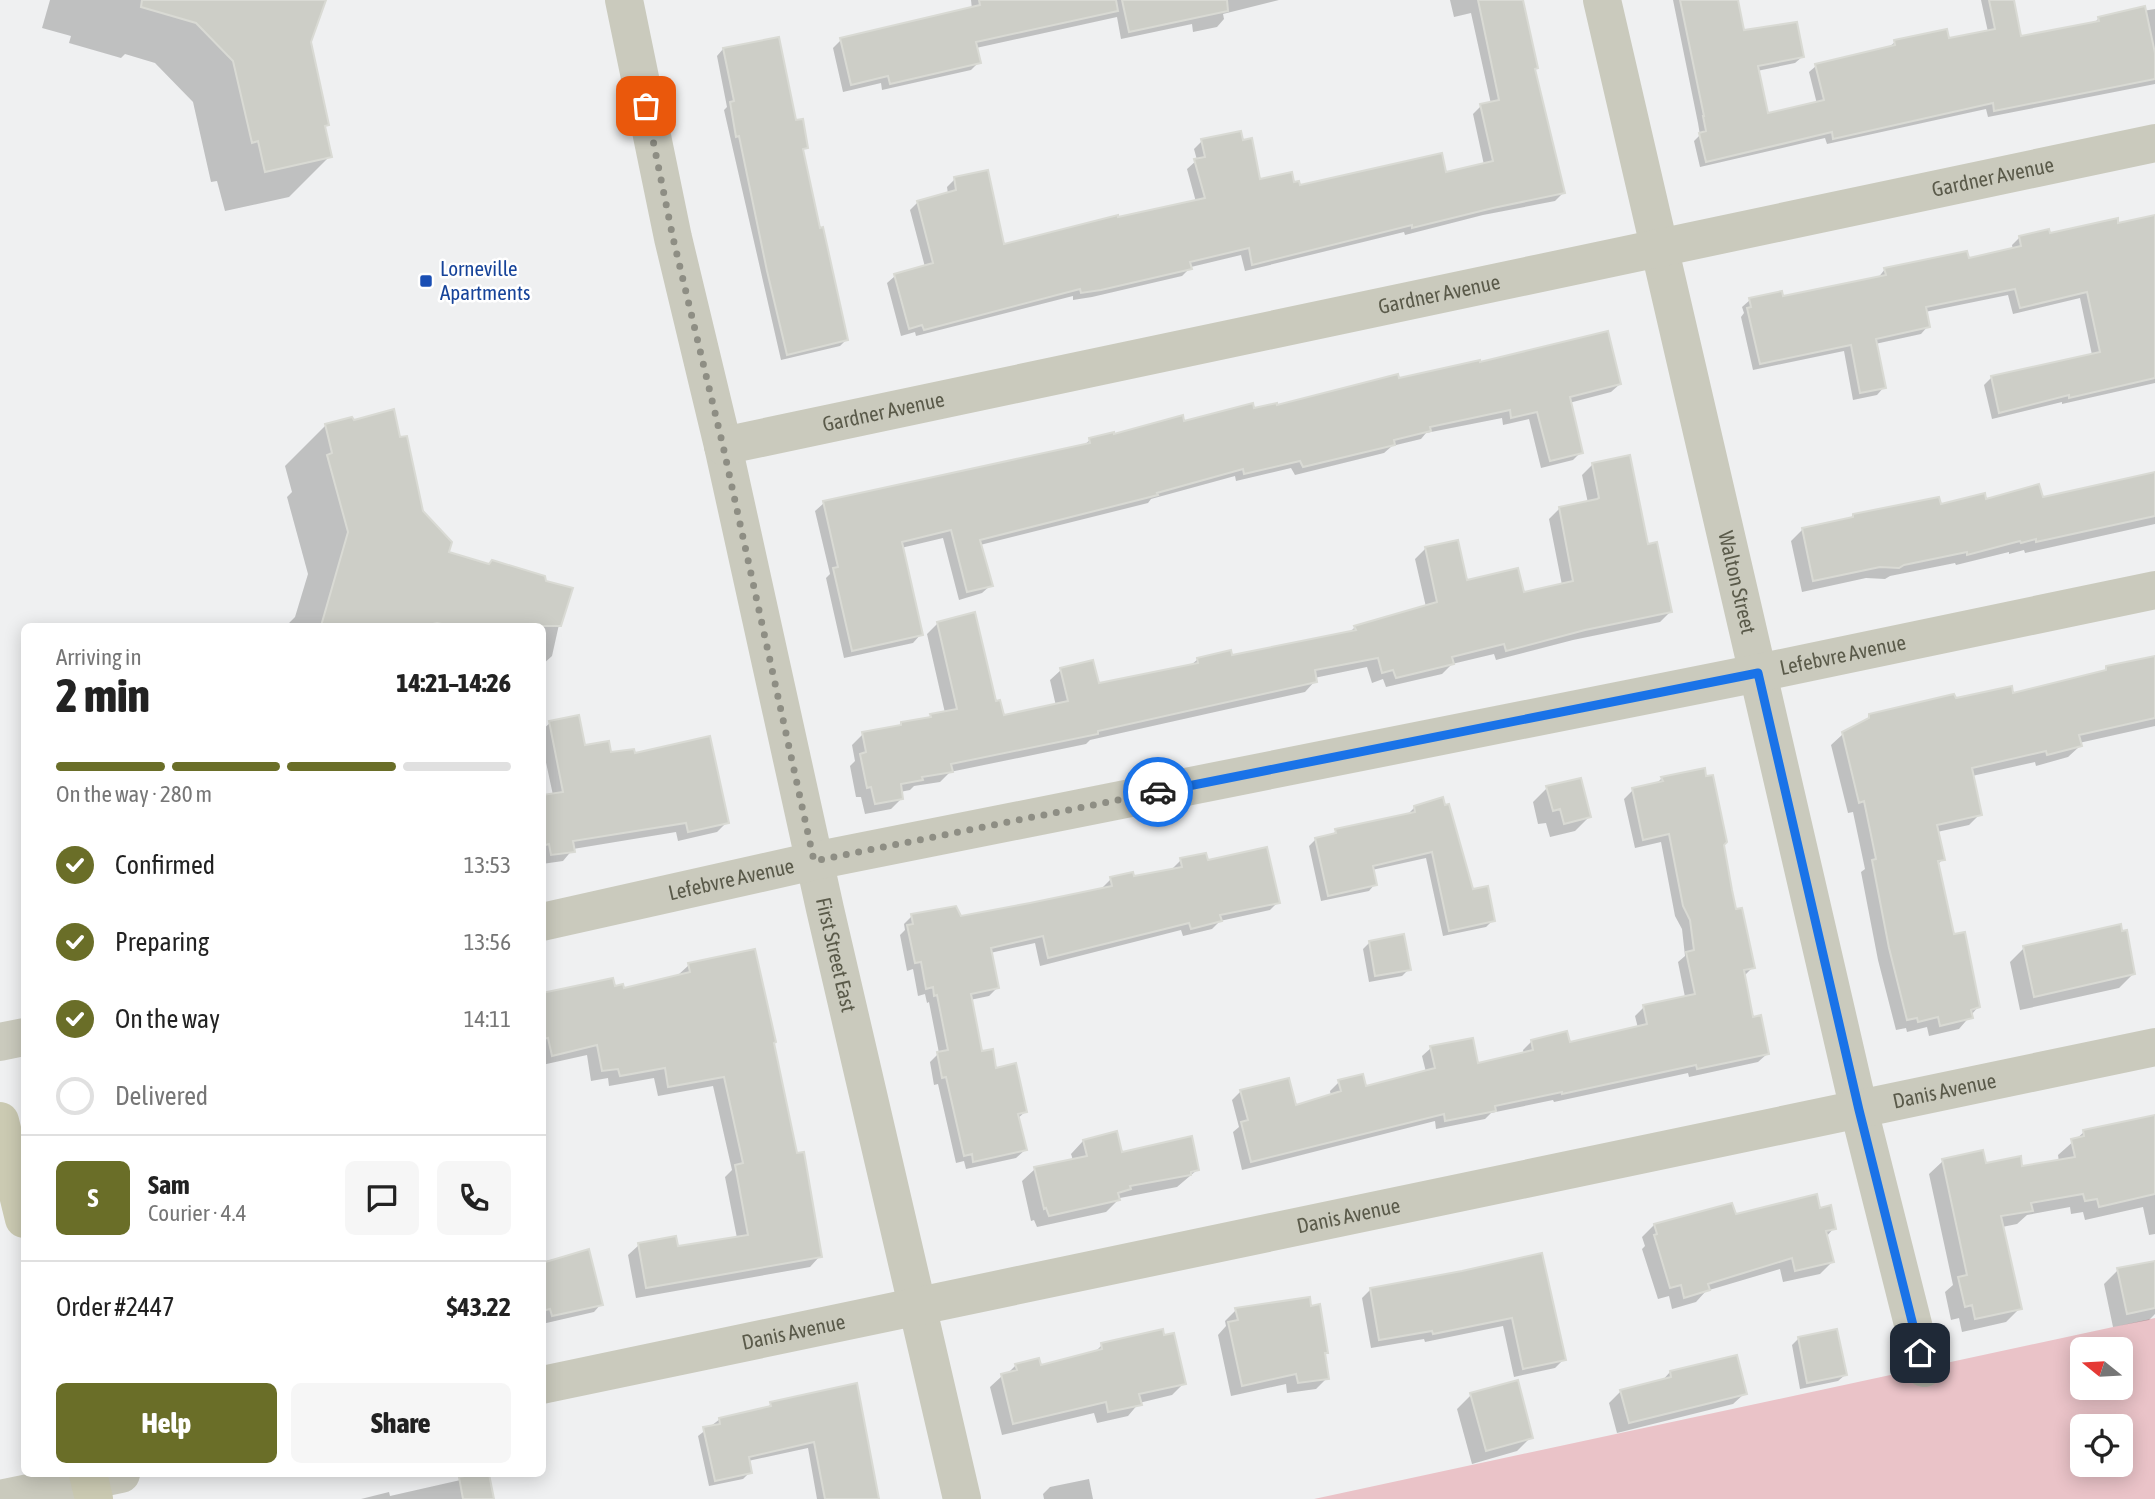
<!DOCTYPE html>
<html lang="en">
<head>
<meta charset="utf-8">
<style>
  :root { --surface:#fff; --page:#f6f6f6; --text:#222; --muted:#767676; --line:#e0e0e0; --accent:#6a6e28 }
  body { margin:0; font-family:"Asap Condensed",sans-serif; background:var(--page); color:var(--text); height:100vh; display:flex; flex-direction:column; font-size:26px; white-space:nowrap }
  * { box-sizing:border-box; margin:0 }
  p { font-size:23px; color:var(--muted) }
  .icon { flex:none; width:38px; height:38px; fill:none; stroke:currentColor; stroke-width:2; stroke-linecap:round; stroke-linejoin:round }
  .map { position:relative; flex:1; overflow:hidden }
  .details { position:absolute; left:21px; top:623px; width:525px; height:854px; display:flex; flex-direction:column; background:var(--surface); border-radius:10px; box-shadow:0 4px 18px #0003 }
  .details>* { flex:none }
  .needle { width:46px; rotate:288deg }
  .fabs { position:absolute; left:2070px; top:1337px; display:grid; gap:14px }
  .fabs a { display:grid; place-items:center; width:63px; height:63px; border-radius:10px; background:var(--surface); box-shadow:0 4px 18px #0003; font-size:35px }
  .pin { position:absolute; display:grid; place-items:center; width:60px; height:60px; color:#fff; margin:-30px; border-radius:14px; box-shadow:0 4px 10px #0006 }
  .courier { position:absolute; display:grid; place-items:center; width:70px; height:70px; margin:-35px; border:5px solid #1a73e8; border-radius:50%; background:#fff; color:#222; box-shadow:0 2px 9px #0007 }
  .overview em { font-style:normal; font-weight:800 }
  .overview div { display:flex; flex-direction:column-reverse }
  .overview { display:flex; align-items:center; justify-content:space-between; height:119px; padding:0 35px }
  h1 { font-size:46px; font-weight:800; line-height:52px }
  .bar { display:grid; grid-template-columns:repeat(4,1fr); gap:10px 7px; align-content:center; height:84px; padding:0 35px }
  .bar i { height:9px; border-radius:5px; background:var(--line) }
  .bar .current { background:var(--accent) }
  .bar p { grid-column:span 4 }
  .line { display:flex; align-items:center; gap:18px; padding:0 35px; border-top:2px solid var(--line) }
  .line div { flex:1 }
  .round { display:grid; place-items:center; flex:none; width:74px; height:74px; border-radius:10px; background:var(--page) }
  ol { padding:0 35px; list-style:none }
  li { display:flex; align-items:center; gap:21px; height:77px }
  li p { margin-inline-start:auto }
  li .icon { padding:7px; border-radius:50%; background:var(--accent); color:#fff; stroke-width:4 }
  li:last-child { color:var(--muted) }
  li i { width:38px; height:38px; border:4px solid var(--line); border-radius:50% }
  .cta { display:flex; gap:14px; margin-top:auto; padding:14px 35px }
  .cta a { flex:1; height:80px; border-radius:10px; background:var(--accent); color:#fff; font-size:28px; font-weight:800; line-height:80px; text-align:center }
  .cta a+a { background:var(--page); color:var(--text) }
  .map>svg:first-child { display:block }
  .green { fill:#eac3c8; fill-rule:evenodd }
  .shadow { fill:#0003 }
  .building { fill:#cdcec7; stroke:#d9dad4; stroke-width:2 }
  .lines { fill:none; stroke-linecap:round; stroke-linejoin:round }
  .minor { stroke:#cacabd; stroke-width:38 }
  .major { stroke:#cbcab2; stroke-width:38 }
  .done { stroke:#8e8e84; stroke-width:7; stroke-dasharray:0 12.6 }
  .route { stroke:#1a73e8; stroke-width:9 }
  .transit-dot { fill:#1a4fb4; stroke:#fff; stroke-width:2.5 }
  .labels { text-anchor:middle; stroke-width:5; stroke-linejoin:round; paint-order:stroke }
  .street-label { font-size:21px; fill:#5a5a4a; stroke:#fff }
  .transit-label { font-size:21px; fill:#164399; stroke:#fff; text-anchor:start }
</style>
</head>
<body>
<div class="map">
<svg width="2155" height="1499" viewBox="0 0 2155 1499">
  <rect width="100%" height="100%" fill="#eff0f1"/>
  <!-- green -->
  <path class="green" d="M2155 1318V1499H1314ZM2082 1349H2121V1388H2082ZM2082 1426H2121V1465H2082Z"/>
  <!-- shadow -->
  <path class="shadow" d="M50 0H324L309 42 327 125 323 128 330 156 289 197 225 211 217 181 211 182 193 102 155 63 125 54 121 58 69 43 71 36 42 28Z
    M971 0H1279L1223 14 1224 19 1217 27 1193 32 1192 24 1121 39 1117 17 976 48 979 62 971 70 882 90 881 83 843 92 833 48 841 40 972 9Z
    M1450 0H1522L1534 70 1563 193 1555 201 1483 215 1405 235 1404 232 1245 271 1241 255 1191 267 1182 276 1092 297 1073 300V296L916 336 915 332 901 336 887 283 895 276 925 267 910 210 918 202 948 194 947 187 955 179 1003 246 1196 202 1187 169 1197 160 1194 149 1202 141 1259 181 1293 185 1299 188 1445 174 1484 165 1473 114 1481 106 1491 104 1471 13 1454 17Z
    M1673 0H1736L1742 32 1802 57 1795 63 1757 71 1767 115 1817 104 1809 72 1816 66 1888 48 1895 42 1947 40 1988 32 1981 0H2012L2020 38 2093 24 2099 18 2155 9V84L1988 117 1986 109 1827 144 1825 138 1700 167 1694 141 1700 135 1698 123Z
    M723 49 794 122 806 147 802 151 818 230 846 340 840 346 781 360 724 110 727 107 717 56Z
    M2155 216V383L2062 404V402L1992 419 1984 385 1992 377 2092 355 2080 298 2013 314 2008 295 1925 312 1928 326 1921 334 1875 344 1884 387 1877 395 1853 400 1844 351 1753 370 1741 317 1744 313 1742 307 1750 300 1782 298 1878 278 1885 269 1968 260 2013 250 2012 245 2019 238 2117 225Z
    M1398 380 1620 384 1611 392 1569 403 1581 452 1573 460 1541 468 1529 419 1503 425 1502 418 1426 433 1421 439 1392 446 1384 453 1295 475 1291 468 1236 481 1235 476 1151 499 1148 503 980 545 991 585 982 593 959 600 943 538 901 548 921 634 913 643 844 658 826 578 830 574 815 511 824 503 1083 446 1090 440 1276 407Z
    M326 425 422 512 447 554 560 620 552 656 542 665V626H286L295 617 308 574 287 497 292 492 285 466Z
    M1592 465 1646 546 1670 612 1660 622 1573 640 1496 660 1494 654 1452 664 1442 674 1386 687 1383 679 1372 683 1367 667 1314 678 1315 681 1305 692 1090 740 1086 744 950 772 940 782 914 786 910 790 900 792 902 798 891 809 865 814 861 797H856L850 766 855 761 852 745 863 734 898 727 902 724 927 720 931 715 945 713 927 634 938 623 995 703 1003 717 1056 706 1050 680 1061 670 1098 685 1190 666 1198 659 1231 657 1349 633 1355 627 1426 607 1415 559 1425 549 1466 582 1523 594 1562 585 1549 519 1560 508 1588 503 1582 475Z
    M2155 474V524L2025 553 2024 550 2009 554V552L1956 565 1955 563 1890 576 1885 579 1866 578 1802 592 1791 541 1803 529 1849 520 1854 515 1985 501 2041 499Z
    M2155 656V726L2079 743 2080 746 2068 757 2036 766 2035 762 1972 776 1980 814 1969 825 1937 832 1943 859 1937 865 1953 936 1978 1007 1959 1029 1929 1036 1927 1027 1907 1032 1906 1028 1896 1030 1878 960 1861 872 1865 869 1853 812 1848 813 1831 745 1843 734 1861 724 1870 716 1954 701 2012 695 2102 673 2107 668Z
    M550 723 583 747 609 754 633 755 727 822 717 832 678 841 676 832 573 849 563 861 542 864V797L553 795 542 744V730Z
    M1662 778 1722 845 1730 890 1753 967 1743 977 1751 1019 1767 1054 1758 1062 1689 1077 1688 1073 1554 1102 1553 1100 1491 1113 1485 1119 1436 1129 1435 1121 1242 1170 1233 1132 1239 1127 1232 1100 1241 1091 1295 1107 1331 1096 1330 1091 1339 1082 1364 1088 1426 1072 1422 1056 1431 1048 1476 1065 1524 1054 1523 1050 1532 1041 1568 1044 1638 1028 1635 1016 1644 1007 1685 997 1678 962 1685 956 1682 929 1675 916 1661 842 1635 848 1624 799 1633 790 1656 784Z
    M1547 788 1589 817 1575 831 1550 837 1546 823 1538 824 1533 802Z
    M1415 807 1493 920 1486 927 1443 936 1426 858 1372 870 1375 884 1369 891 1321 901 1309 846 1316 839 1331 836 1336 831 1408 814Z
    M1181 860 1207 862 1278 902 1270 910 1220 921 1212 929 1183 936 1181 930 1040 966 1035 943 990 953 998 987 989 996 970 1000 980 1053 1025 1112 1017 1119 1025 1150 1016 1158 966 1169 964 1161 956 1163 938 1084 934 1085 930 1062 939 1053 929 1002 927 1003 925 994 918 996 913 969 907 971 900 935 905 930 904 924 912 916 960 918 1103 890V887L1111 879 1133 878 1173 871V868Z
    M1370 942 1409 969 1402 976 1369 982 1363 949Z
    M2024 948 2134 973 2119 988 2020 1010 2010 962Z
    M689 965 772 1044 820 1256 810 1267 636 1298 628 1255 639 1245 677 1248 737 1238 725 1177 732 1170 713 1086 658 1096 654 1078 609 1086 608 1078 591 1081 587 1055 542 1065V994L613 988 623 990 678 975Z
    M2155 1117V1234L2149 1235 2143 1207 2085 1220 2083 1212 2071 1214 2070 1207 2027 1215 2017 1224 2002 1227 2020 1308 2006 1322 1962 1332 1959 1318 1951 1320 1945 1292 1953 1285 1929 1174 1943 1161 2021 1168 2059 1162 2058 1155 2084 1132Z
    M1083 1141 1120 1154 1197 1170 1177 1187 1120 1198 1106 1212 1037 1227 1034 1220 1031 1221 1022 1181 1035 1169 1073 1160 1071 1154Z
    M1819 1210 1834 1228 1826 1237 1832 1262 1820 1274 1783 1282 1780 1269 1706 1291 1696 1302 1672 1309 1669 1296 1658 1299 1642 1249 1645 1246 1642 1237 1654 1225Z
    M587 1251 601 1304 594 1312 542 1324V1262Z
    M2155 1265V1314L2149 1320 2113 1327 2104 1284 2118 1270Z
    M1463 1272 1564 1359 1555 1368 1514 1377 1503 1326 1425 1342 1424 1339 1371 1348 1362 1298 1371 1289Z
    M1236 1310 1326 1352 1323 1355 1327 1378 1316 1389 1287 1393 1286 1384 1231 1396 1218 1335 1226 1326 1225 1321Z
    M1799 1338 1845 1375 1838 1381 1800 1389 1792 1345Z
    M1102 1345 1184 1383 1172 1395 1139 1403 1128 1416 1097 1423 1094 1413 1002 1435 990 1387 1002 1376 1007 1374 1016 1365 1039 1367 1094 1353Z
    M1670 1372 1745 1393 1733 1404 1617 1433 1609 1403 1621 1391 1662 1381Z
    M1471 1395 1531 1437 1517 1451 1472 1464 1457 1409Z
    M771 1404 879 1499H817L808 1448 748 1461 750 1472 743 1479 709 1486 698 1436 720 1419 766 1409Z
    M487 1474 492 1499H361L389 1492 390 1496Z
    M1089 1479 1093 1499H1044L1043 1494 1050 1487Z"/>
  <!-- building -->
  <path class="building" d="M142 0H326L311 42 329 125 325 126 332 157 265 172 258 141 252 143 233 61 196 23 141 7Z
    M979 0H1116L1118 11 976 42 981 63 890 84 888 76 851 85 840 38 980 5Z
    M1122 0H1227L1228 11 1129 32Z
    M1478 0H1523L1538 68 1535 69 1565 193 1493 208 1412 228V225L1252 265 1249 248 1190 262 1192 269 1101 290 1081 293 1080 289 924 330 922 325 909 329 894 274 933 263 917 201 956 190 954 177 988 170 1004 244 1118 215V217L1205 198 1194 159 1205 157 1201 139 1241 131 1243 140 1252 138 1260 179 1292 172 1294 182 1299 181 1300 185 1442 153 1446 172 1493 161 1480 104 1499 100Z
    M1680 0H1738L1744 30 1797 22 1804 57 1758 66 1768 113 1824 100 1815 64 1895 45 1894 40 1947 29 1949 38 1995 29 1989 0H2014L2021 36 2099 21 2098 17 2145 6 2155 53V79L1994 111 1993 103 1833 139 1832 132 1706 162 1699 133 1706 131 1703 116H1704Z
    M779 37 796 120 803 119 808 148 803 149 820 228 823 227 848 340 787 355 767 271 739 136 736 137 730 102 734 101 723 48Z
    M2155 215V378L2069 398V395L1999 413 1991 376 2100 352 2087 292 2020 308 2015 289 1926 307 1930 327 1876 339 1886 388 1860 393 1851 345 1760 364 1747 308 1751 307 1749 298 1782 291 1783 296 1886 275 1884 268 1967 251 1969 258 2021 246 2019 236 2049 229 2050 233 2118 218V223Z
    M1608 331 1621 384 1570 397 1583 453 1550 461 1537 412 1511 418 1510 410 1430 427 1431 431 1394 440 1395 445 1303 467 1300 461 1244 474 1243 469 1157 493 1158 495 980 540 993 586 967 592 951 530 902 542 923 635 852 651 833 568 838 567 823 501 1090 443 1089 438 1114 432V434L1183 415 1184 421 1253 403 1254 408 1277 403V405L1398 374 1399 378 1480 360V362Z
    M394 409 400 437 407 436 423 511 452 542 449 552 489 564 492 560 545 576 546 581 573 588 561 626H451L437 623 425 626H321L348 532 327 455 332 453 325 424 352 417 354 420Z
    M1630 455 1648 544 1657 542 1672 612 1585 630 1506 651 1504 644 1452 657 1454 664 1396 678 1393 670 1382 673 1378 658 1315 670 1317 682 1098 731V734L951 764 953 772 922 777 923 780 901 784 903 799 875 804 871 787 867 788 860 754 866 752 862 732 901 725V722L931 717 930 714 957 709 937 622 975 612 996 701 1000 700 1004 715 1068 701 1060 668 1093 660 1099 683 1198 663 1197 658 1231 650 1232 655 1356 630 1354 626 1437 602 1425 547 1458 540 1467 580 1518 568 1524 592 1573 581 1559 507 1597 499 1599 498 1592 463Z
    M2155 472V516L2036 542V539L2021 543 2020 541 1967 555V552L1904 565 1899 568 1880 567 1813 581 1802 528 1853 517V514L1939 497 1941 504 1985 493 1986 499 2039 484 2043 497Z
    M2155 656V718L2079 735 2082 746 2047 755 2046 751 1972 768 1982 815 1937 825 1945 860 1938 861 1954 934 1965 932 1980 1007 1971 1010 1973 1018 1940 1026 1938 1017 1918 1022 1917 1018 1907 1020 1889 948 1872 860 1876 859 1864 801 1859 803 1842 732 1869 718V714L1954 694 1956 698 2012 686 2013 693 2106 670V666Z
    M579 715 585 745 609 741 611 752 634 749 635 753 710 736 729 823 688 832 686 823 573 841 575 852 551 855 549 844 542 846V795L563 792 549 721Z
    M1705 768 1706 776 1713 775 1727 842 1724 845 1732 890 1736 909 1742 908 1755 968 1744 970 1753 1017 1761 1015 1769 1054 1697 1069 1696 1065 1562 1094V1092L1495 1106 1496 1111 1445 1121 1444 1114 1251 1162 1241 1122 1248 1120 1240 1090 1289 1078 1296 1105 1341 1091 1338 1080 1363 1074 1366 1086 1435 1068 1430 1046 1473 1038 1478 1063 1533 1050 1531 1040 1567 1031 1570 1042 1647 1024 1643 1005 1695 994 1686 952 1694 950 1690 920 1683 906 1669 834 1643 840 1632 788 1663 781 1661 777Z
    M1581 778 1591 817 1564 824 1560 809 1553 811 1546 786Z
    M1443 797 1445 805 1449 804 1473 889 1488 886 1495 921 1449 931 1432 852 1373 866 1377 885 1328 896 1315 838 1336 833 1335 829 1415 812 1414 806Z
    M1267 847 1280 903 1220 915 1222 921 1191 929 1189 923 1048 958 1043 936 991 948 999 988 971 994 982 1051 993 1049 996 1068 1016 1063 1027 1112 1018 1114 1027 1150 973 1162 972 1154 964 1156 946 1077 942 1078 937 1052 948 1050 937 995 934 996 933 987 926 989 921 962 915 963 907 925 913 924 911 914 956 906 961 916 1030 903 1112 886 1110 877 1133 872 1134 876 1182 867 1180 858 1206 853 1208 860Z
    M2121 924 2122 931 2127 930 2135 974 2034 997 2023 946Z
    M1404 934 1411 970 1375 976 1369 941Z
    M755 949 776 1042 774 1043 797 1153 804 1152 822 1257 646 1288 638 1243 676 1236 678 1246 748 1235 735 1165 743 1163 724 1077 668 1087 665 1068 620 1076 618 1069 602 1071 597 1045 552 1056 548 1038 542 1039V993L613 978 615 986 623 984 624 988 690 972 688 963Z
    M2155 1115V1194L2099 1207 2097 1199 2085 1201 2083 1194 2031 1203 2033 1211 2001 1216 2022 1309 1975 1319 1972 1305 1965 1307 1958 1277 1967 1275 1942 1159 1983 1150 1986 1163 2021 1156 2022 1166 2075 1157 2071 1139 2084 1136 2083 1130Z
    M1117 1131 1122 1152 1192 1136 1199 1170 1191 1172V1175L1130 1186 1131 1189 1118 1193 1120 1200 1049 1216 1046 1208 1044 1209 1034 1167 1087 1156 1083 1140Z
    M1817 1194 1820 1208 1831 1205 1836 1229 1826 1231 1834 1262 1795 1271 1792 1258 1708 1284 1710 1290 1684 1298 1681 1285 1670 1288 1654 1235 1657 1234 1654 1224 1732 1203 1736 1214Z
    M589 1249 603 1305 552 1316 550 1309 542 1311V1263Z
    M1542 1253 1566 1360 1523 1369 1512 1318 1433 1334 1432 1331 1379 1340 1370 1288 1462 1271Z
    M2155 1261V1308L2127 1314 2117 1268Z
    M1310 1297 1311 1306 1320 1304 1328 1353H1325L1329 1379 1298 1383 1296 1374 1242 1386 1228 1322 1238 1320 1235 1308Z
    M1163 1329 1164 1335 1174 1333 1186 1384 1139 1394 1142 1405 1108 1412 1106 1402 1013 1424 1001 1374 1017 1370 1015 1364 1039 1358 1041 1365 1102 1349 1101 1343Z
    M1837 1329 1847 1375 1807 1383 1798 1337Z
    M1737 1355 1747 1394 1629 1423 1620 1390 1671 1377 1670 1371Z
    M1518 1380 1533 1438 1486 1451 1470 1393Z
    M857 1383 879 1499H825L814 1442 749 1457 752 1473 715 1481 703 1427 720 1424 719 1418 771 1406 770 1402Z
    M476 1474H489L494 1499H463L459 1477Z"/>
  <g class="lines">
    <!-- minor -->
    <g class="minor">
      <path id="s1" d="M624 0 673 238 723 446 825 909 962 1499"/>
      <path id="s2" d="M1602 0 1859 1110 1924 1368"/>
      <path id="s3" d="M723 446 2155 143"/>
      <path id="s4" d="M542 922 814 861 1758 673 2155 590"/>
      <path d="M0 1042 24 1037"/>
      <path id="s5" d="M542 1385 2155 1047"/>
      <path d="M0 1499 121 1474"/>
    </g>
    <!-- major -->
    <path class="major" d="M0 1121 24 1219
      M88 1474 94 1499"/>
  </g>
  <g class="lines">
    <!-- done -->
    <path class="done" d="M646 106 673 238 723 446 814 861 1158 792"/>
    <!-- route -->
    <path class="route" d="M1158 792 1758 673 1859 1110 1920 1353"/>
  </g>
  <!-- markers -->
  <rect class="transit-dot" x="419" y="274" width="14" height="14" rx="3.5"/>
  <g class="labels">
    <!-- street labels -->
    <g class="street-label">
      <text dy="7" stroke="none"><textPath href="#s3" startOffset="1298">Gardner Avenue</textPath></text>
      <text dy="7" stroke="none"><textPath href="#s3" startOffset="732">Gardner Avenue</textPath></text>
      <text dy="7" stroke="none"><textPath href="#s3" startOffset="164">Gardner Avenue</textPath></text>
      <text dy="7" stroke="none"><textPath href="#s2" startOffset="598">Walton Street</textPath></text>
      <text dy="7" stroke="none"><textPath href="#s4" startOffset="1328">Lefebvre Avenue</textPath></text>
      <text dy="7" stroke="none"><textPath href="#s4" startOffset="194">Lefebvre Avenue</textPath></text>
      <text dy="7" stroke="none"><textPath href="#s1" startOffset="978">First Street East</textPath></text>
      <text dy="7" stroke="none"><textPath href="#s5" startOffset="1433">Danis Avenue</textPath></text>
      <text dy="7" stroke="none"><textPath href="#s5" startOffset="824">Danis Avenue</textPath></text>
      <text dy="7" stroke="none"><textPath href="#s5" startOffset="257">Danis Avenue</textPath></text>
    </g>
    <!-- transit labels -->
    <g class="transit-label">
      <text x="440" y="276">Lorneville<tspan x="440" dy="24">Apartments</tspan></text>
    </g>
  </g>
</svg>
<div class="fabs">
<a><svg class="needle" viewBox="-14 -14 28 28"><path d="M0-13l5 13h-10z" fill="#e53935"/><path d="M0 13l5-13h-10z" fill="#767676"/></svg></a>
<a><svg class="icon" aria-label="locate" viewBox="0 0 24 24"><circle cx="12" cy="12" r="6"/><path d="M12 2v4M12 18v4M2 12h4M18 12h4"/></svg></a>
</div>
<div class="pin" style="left:646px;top:106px;background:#ea580c"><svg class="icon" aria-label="bag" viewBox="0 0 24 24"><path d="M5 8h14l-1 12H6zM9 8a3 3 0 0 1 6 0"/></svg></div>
<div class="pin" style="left:1920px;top:1353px;background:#1f2937"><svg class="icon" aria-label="home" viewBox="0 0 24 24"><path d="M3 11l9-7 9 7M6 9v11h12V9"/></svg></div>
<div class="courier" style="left:1158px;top:792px"><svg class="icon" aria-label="car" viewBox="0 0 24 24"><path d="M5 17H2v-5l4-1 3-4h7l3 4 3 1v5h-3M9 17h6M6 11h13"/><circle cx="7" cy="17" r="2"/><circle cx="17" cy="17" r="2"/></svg></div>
<section class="details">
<div class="overview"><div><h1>2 min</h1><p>Arriving in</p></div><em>14:21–14:26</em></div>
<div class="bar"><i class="current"></i><i class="current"></i><i class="current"></i><i></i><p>On the way · 280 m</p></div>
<ol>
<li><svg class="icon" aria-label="check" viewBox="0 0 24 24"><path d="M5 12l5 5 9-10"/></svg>Confirmed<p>13:53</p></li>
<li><svg class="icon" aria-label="check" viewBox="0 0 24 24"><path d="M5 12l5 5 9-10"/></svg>Preparing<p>13:56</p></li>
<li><svg class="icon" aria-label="check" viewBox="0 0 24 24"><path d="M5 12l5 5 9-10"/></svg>On the way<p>14:11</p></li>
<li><i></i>Delivered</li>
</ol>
<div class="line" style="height:126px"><b class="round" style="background:var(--accent);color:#fff">S</b><div><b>Sam</b><p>Courier · 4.4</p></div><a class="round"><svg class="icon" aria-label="chat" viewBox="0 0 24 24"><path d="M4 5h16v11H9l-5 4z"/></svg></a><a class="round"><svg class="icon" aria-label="phone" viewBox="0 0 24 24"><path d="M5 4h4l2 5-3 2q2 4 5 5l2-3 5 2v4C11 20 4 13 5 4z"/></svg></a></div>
<div class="line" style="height:91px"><div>Order #2447</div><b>$43.22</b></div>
<div class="cta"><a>Help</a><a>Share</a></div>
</section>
</div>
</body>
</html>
